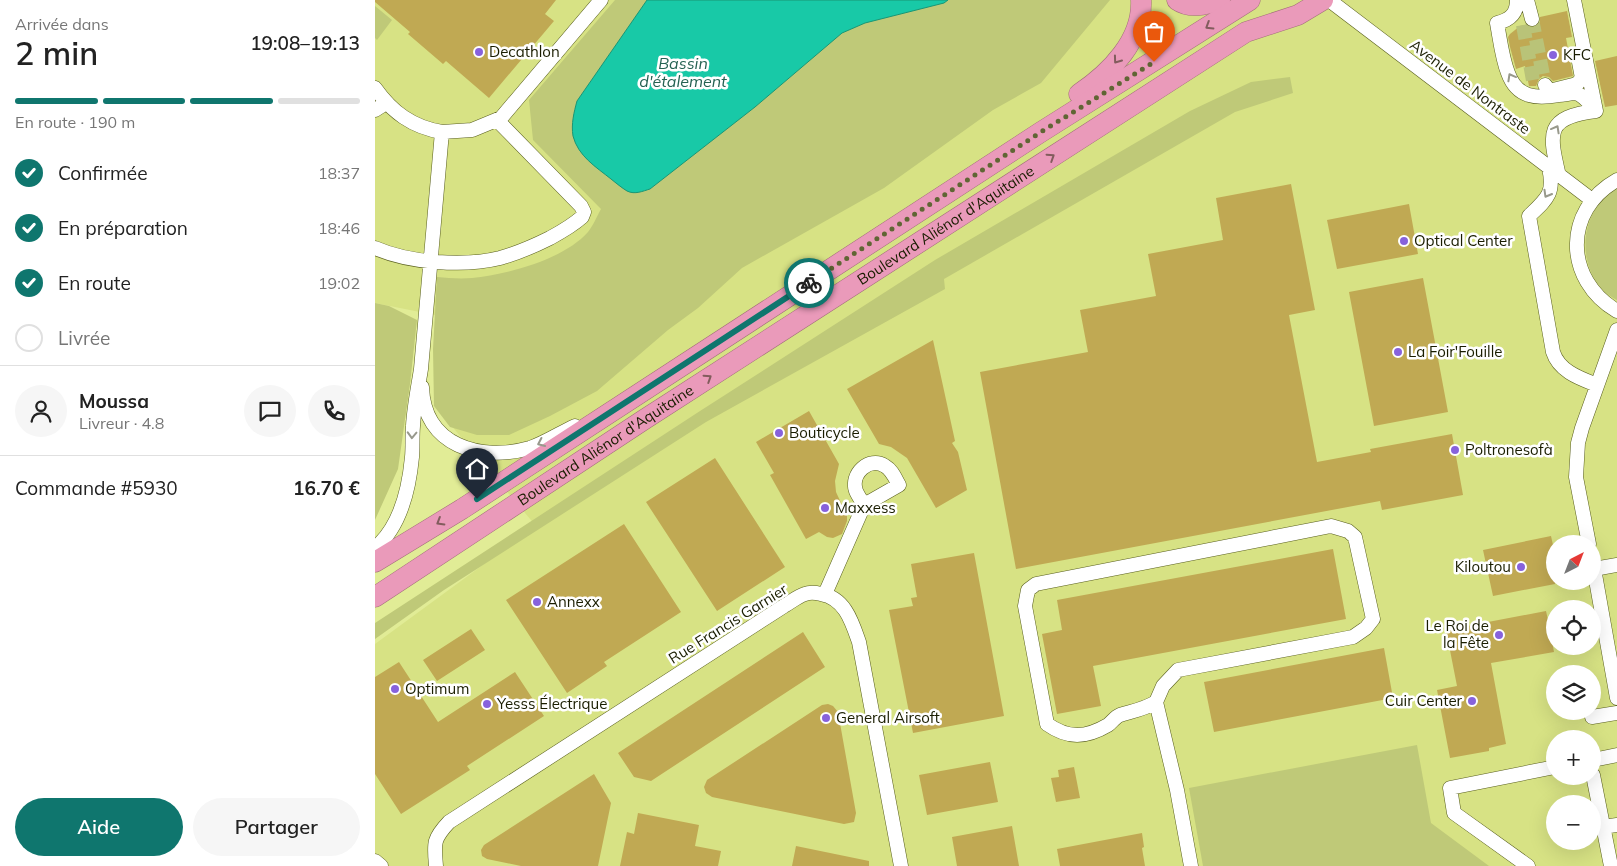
<!DOCTYPE html>
<html lang="fr">
<head>
<meta charset="utf-8">
<style>
  :root { --surface:#fff; --page:#f6f6f6; --text:#222; --muted:#767676; --line:#e0e0e0; --accent:#0f766e }
  body { margin:0; font-family:Mulish,sans-serif; background:var(--page); color:var(--text); height:100vh; display:flex; flex-direction:column; font-size:19px; white-space:nowrap }
  * { box-sizing:border-box; margin:0 }
  p { font-size:16px; color:var(--muted) }
  .icon { flex:none; width:28px; height:28px; fill:none; stroke:currentColor; stroke-width:2; stroke-linecap:round; stroke-linejoin:round }
  .map { position:relative; flex:1; overflow:hidden }
  .side { display:flex; flex-direction:column; background:var(--surface); width:375px }
  .side>* { flex:none }
  .needle { width:32px; rotate:42deg }
  .fabs { position:absolute; left:1171px; top:535px; display:grid; gap:10px }
  .fabs a { display:grid; place-items:center; width:55px; height:55px; border-radius:50%; background:var(--surface); box-shadow:0 5px 20px #0002; font-size:25px }
  .pin { position:absolute; display:grid; place-items:center; width:42px; height:42px; color:#fff; margin:-51px -21px; border-radius:50% 50% 50% 0; rotate:-45deg; box-shadow:0 0 5px #0007 }
  .pin .icon { rotate:45deg }
  .courier { position:absolute; display:grid; place-items:center; width:50px; height:50px; margin:-25px; border:4px solid #0f766e; border-radius:50%; background:#fff; color:#222; box-shadow:0 1px 6px #0007 }
  .headline em { font-style:normal; font-weight:600 }
  .headline div { display:flex; flex-direction:column-reverse }
  .headline { display:flex; align-items:center; justify-content:space-between; height:85px; padding:0 15px }
  h1 { font-size:32px; font-weight:600; line-height:38px }
  .bar { display:grid; grid-template-columns:repeat(4,1fr); gap:8px 5px; align-content:center; height:60px; padding:0 15px }
  .bar i { height:6px; border-radius:4px; background:var(--line) }
  .bar .selected { background:var(--accent) }
  .bar p { grid-column:span 4 }
  .line { display:flex; align-items:center; gap:12px; padding:0 15px; border-top:1px solid var(--line) }
  .line div { flex:1 }
  .round { display:grid; place-items:center; flex:none; width:52px; height:52px; border-radius:26px; background:var(--page) }
  ol { padding:0 15px; list-style:none }
  li { display:flex; align-items:center; gap:15px; height:55px }
  li p { margin-inline-start:auto }
  li .icon { padding:5px; border-radius:50%; background:var(--accent); color:#fff; stroke-width:4 }
  li:last-child { color:var(--muted) }
  li i { width:28px; height:28px; border:2px solid var(--line); border-radius:50% }
  .button { display:flex; gap:10px; margin-top:auto; padding:10px 15px }
  .button a { flex:1; height:58px; border-radius:30px; background:var(--accent); color:#fff; font-size:20px; font-weight:600; line-height:58px; text-align:center }
  .button a+a { background:var(--page); color:var(--text) }
  main { display:flex; flex:1; min-height:0 }
  .map>svg:first-child { display:block }
  .built { fill:#d7e284; fill-rule:evenodd }
  .green { fill:#bfc978 }
  .water { fill:#18c9a7; stroke:#199575 }
  .building { fill:#c0a953 }
  .lines { fill:none; stroke-linecap:round; stroke-linejoin:round }
  .minor-tunnel { stroke:#b9c378; stroke-width:14; stroke-dasharray:14 7; stroke-linecap:butt }
  .minor-casing { stroke:#595f1e; stroke-width:15 }
  .highway-casing { stroke:#a16e79; stroke-width:21 }
  .minor { stroke:#fff; stroke-width:14 }
  .highway { stroke:#ea9aba; stroke-width:20 }
  .oneway { stroke:#825c5d }
  .oneway2 { stroke:#98998c }
  .done { stroke:#606534; stroke-width:5; stroke-dasharray:0 9 }
  .route { stroke:#0f766e; stroke-width:6 }
  .poi-dot { fill:#8762dc; stroke:#fff; stroke-width:2 }
  .labels { text-anchor:middle; stroke-width:5; stroke-linejoin:round; paint-order:stroke }
  .poi-label { font-size:15px; fill:#1a1d00; stroke:#fff; text-anchor:start }
  .street-label { font-size:15px; fill:#1a1d00; stroke:#fff }
  .water-label { font-size:16px; font-style:italic; fill:#256253; stroke:#fff }
</style>
</head>
<body>
<main>
<section class="side">
<div class="headline"><div><h1>2 min</h1><p>Arrivée dans</p></div><em>19:08–19:13</em></div>
<div class="bar"><i class="selected"></i><i class="selected"></i><i class="selected"></i><i></i><p>En route · 190 m</p></div>
<ol>
<li><svg class="icon" aria-label="check" viewBox="0 0 24 24"><path d="M5 12l5 5 9-10"/></svg>Confirmée<p>18:37</p></li>
<li><svg class="icon" aria-label="check" viewBox="0 0 24 24"><path d="M5 12l5 5 9-10"/></svg>En préparation<p>18:46</p></li>
<li><svg class="icon" aria-label="check" viewBox="0 0 24 24"><path d="M5 12l5 5 9-10"/></svg>En route<p>19:02</p></li>
<li><i></i>Livrée</li>
</ol>
<div class="line" style="height:90px"><a class="round"><svg class="icon" aria-label="person" viewBox="0 0 24 24"><circle cx="12" cy="8" r="4"/><path d="M4 21q1-7 8-7t8 7"/></svg></a><div><b>Moussa</b><p>Livreur · 4.8</p></div><a class="round"><svg class="icon" aria-label="chat" viewBox="0 0 24 24"><path d="M4 5h16v11H9l-5 4z"/></svg></a><a class="round"><svg class="icon" aria-label="phone" viewBox="0 0 24 24"><path d="M5 4h4l2 5-3 2q2 4 5 5l2-3 5 2v4C11 20 4 13 5 4z"/></svg></a></div>
<div class="line" style="height:65px"><div>Commande #5930</div><b>16.70 €</b></div>
<div class="button"><a>Aide</a><a>Partager</a></div>
</section>
<div class="map">
<svg width="1242" height="866" viewBox="0 0 1242 866">
  <rect width="100%" height="100%" fill="#e1ec96"/>
  <!-- built -->
  <path class="built" d="M0 0H1242V866H0V644L161 526 59 405 60 315 0 303ZM1180 544H1218V581H1180ZM1180 609H1218V646H1180ZM1180 674H1218V711H1180ZM1180 739H1218V776H1180ZM1180 804H1218V841H1180Z"/>
  <!-- green -->
  <path class="green" d="M240 0H272L202 101 275 189 380 107 467 33 490 23 569 3 573 0H735L666 83 618 110 509 188 367 268 323 308 293 330 222 391 175 416 134 435H102L75 427 59 406 58 349 62 277C73 278 85 279 97 278 133 274 188 260 213 232 218 226 222 216 226 209L158 140 154 100Z
    M0 6 17 20 2 40 0 38Z
    M915 77 918 93 860 112 569 279 570 289 331 422 69 590 0 639V623L325 411 560 260 815 111 876 82Z
    M1242 189V300C1200 279 1200 211 1242 189Z
    M0 303 14 306 42 320 35 384 23 469 0 520Z
    M1042 745 1056 823 1114 866H828L814 788Z"/>
  <!-- water -->
  <path class="water" d="M272 0H573L569 3 490 23 467 33 380 107 275 189C268 191 260 195 252 191 247 188 241 183 236 179 221 167 203 156 198 136 196 124 199 112 202 101Z"/>
  <!-- building -->
  <path class="building" d="M0 0H181L170 14 179 21 114 98 71 61 68 64 33 34 35 32 0 2Z
    M1192 11 1197 37 1191 38 1198 76 1178 81 1174 77 1168 76 1164 79 1161 86H1154L1150 66 1141 69 1135 47 1133 37 1135 34 1145 26 1150 25 1154 27 1159 28 1163 26 1165 22V17Z
    M1242 56V105L1230 107 1220 61Z
    M916 184 940 310 914 315 942 462 996 452 995 449 1077 434 1088 495 1007 510 1005 501 641 569 605 372 713 352 705 310 781 296 773 254 848 240 841 198Z
    M1034 204 1043 254 962 269 952 220Z
    M1048 278 1073 412 999 426 974 292Z
    M558 340 580 441 577 443 583 452 592 490 561 508 532 458 516 447 504 444 472 389Z
    M434 411 464 464 460 481 461 492 472 516V521L467 534 458 538 452 537 444 532 431 539 395 475 399 473 381 442Z
    M340 458 410 567 342 611 271 502Z
    M249 524 306 612 229 662 232 666 192 693 131 600Z
    M1176 536 1180 554V584L1118 596 1108 550Z
    M958 549 971 619 718 666 726 706 682 714 667 634 687 630 682 600Z
    M599 553 629 716 538 733 514 610 538 606 536 598 542 597 536 564Z
    M1171 611 1175 629 1180 627V640L1177 641 1179 652 1116 663 1131 744 1114 748V751L1075 758 1062 690 1082 686 1071 630Z
    M96 629 110 650 62 681 48 660Z
    M428 632 450 667 276 781 259 777 243 753Z
    M1009 648 1018 698 839 732 829 682Z
    M24 662 63 722 140 672 169 716 92 766 95 770 26 814 0 774V677Z
    M453 704 458 706 463 712 481 813 479 822 469 824 337 797 331 793 329 787 332 780 447 705Z
    M615 762 623 802 552 815 544 775Z
    M699 767 705 798 681 802 676 778 684 777 683 770Z
    M219 774 236 803 223 866H146L112 859 107 856 106 850 109 845Z
    M263 813 324 825 320 846 346 851 343 866H245L252 832 259 834Z
    M637 826 644 866H582L577 837Z
    M767 833 769 847 767 848 770 866H685L682 849Z
    M421 846 494 861V866H417Z"/>
  <g class="lines">
    <!-- minor-tunnel -->
    <path class="minor-tunnel" d="M1157 19 1170 85
      M1148 25 1159 86"/>
    <!-- minor casing -->
    <g class="minor-casing">
      <path id="minor" d="M954 0 1217 200
        M1142 0C1142 14 1135 20 1122 23 1125 39 1127 58 1133 73 1142 98 1161 99 1184 95 1189 95 1195 93 1200 93 1209 95 1214 103 1220 110
        M1152 0 1157 19
        M1170 85 1174 90H1178L1202 84 1207 78 1204 62
        M0 88C17 112 37 127 67 132
        M0 110 11 103
        M1174 168C1180 193 1172 199 1154 216L1178 352C1184 371 1204 378 1222 385
        M1184 176C1174 133 1170 117 1221 111L1199 0
        M1242 180C1188 210 1189 280 1242 311
        M0 248C34 263 89 267 125 258 143 253 159 246 175 238 186 232 198 225 207 217L209 212 206 206 122 120
        M47 387C49 446 105 462 155 448 170 443 185 433 200 426
        M1214 544 1201 477 1203 443 1207 428 1242 330
        M0 548C25 527 34 489 37 457 38 447 37 437 38 426 39 407 43 388 46 369L67 132 97 130 126 118 226 0
        M1218 563 1242 698
        M1219 569 1242 565
        M450 594 489 505 524 485C520 478 517 470 510 466 494 456 475 474 481 491 483 496 487 501 489 505
        M781 702C770 709 758 711 745 715 740 717 737 722 733 725 711 738 693 739 672 724L650 606 653 590 661 584 956 526 973 531 980 537 998 619 991 628 978 637 803 670 788 686 781 702 802 790 816 866
        M1217 717 1242 713
        M1218 760 1242 755
        M1218 775 1236 866
        M1228 827 1242 825
        M0 861 6 866
        M61 866C59 843 58 839 74 822L409 606C416 602 423 596 430 594 435 592 442 593 446 594 470 598 477 622 484 642L526 866
        M1153 866 1079 813 1075 788 1180 767"/>
    </g>
    <!-- highway casing -->
    <g class="highway-casing">
      <g id="highway">
        <path d="M802 0C815 9 830 5 845 0"/>
        <path d="M704 94C735 73 768 40 766 0"/>
        <path d="M0 562 87 509 666 132 875 0"/>
        <path id="s1" d="M0 597 270 419 871 32 923 15 948 0"/>
      </g>
    </g>
    <!-- minor -->
    <use href="#minor" class="minor"/>
    <!-- highway -->
    <use href="#highway" class="highway"/>
  </g>
  <!-- one-way arrows -->
  <defs><path id="oneway-chevron" d="M-2-3.5L2.5 0L-2 3.5" fill="none" stroke-width="1.6" stroke-linecap="round" stroke-linejoin="round" transform="scale(1.25)"/></defs>
  <g class="oneway">
    <use href="#oneway-chevron" transform="translate(834 26) rotate(148)"/>
    <use href="#oneway-chevron" transform="translate(742 60) rotate(126)"/>
    <use href="#oneway-chevron" transform="translate(676 157) rotate(-33)"/>
    <use href="#oneway-chevron" transform="translate(333 378) rotate(-33)"/>
    <use href="#oneway-chevron" transform="translate(65 522) rotate(149)"/>
  </g>
  <g class="oneway2">
    <use href="#oneway-chevron" transform="translate(1136 77) rotate(-119)"/>
    <use href="#oneway-chevron" transform="translate(1181 129) rotate(-61)"/>
    <use href="#oneway-chevron" transform="translate(1172 194) rotate(120)"/>
    <use href="#oneway-chevron" transform="translate(37 435) rotate(92)"/>
    <use href="#oneway-chevron" transform="translate(166 443) rotate(155)"/>
  </g>
  <g class="lines">
    <!-- done -->
    <path class="done" d="M434 283 666 132 779 62"/>
    <!-- route -->
    <path class="route" d="M102 499 434 283"/>
  </g>
  <!-- markers -->
  <g class="poi-dot">
    <circle cx="104" cy="52" r="5"/>
    <circle cx="1178" cy="55" r="5"/>
    <circle cx="1029" cy="241" r="5"/>
    <circle cx="1023" cy="352" r="5"/>
    <circle cx="404" cy="433" r="5"/>
    <circle cx="1080" cy="450" r="5"/>
    <circle cx="450" cy="508" r="5"/>
    <circle cx="1146" cy="567" r="5"/>
    <circle cx="162" cy="602" r="5"/>
    <circle cx="1124" cy="635" r="5"/>
    <circle cx="20" cy="689" r="5"/>
    <circle cx="1097" cy="701" r="5"/>
    <circle cx="112" cy="704" r="5"/>
    <circle cx="451" cy="718" r="5"/>
  </g>
  <g class="labels">
    <!-- poi labels -->
    <g class="poi-label">
      <text x="114" y="57">Decathlon</text>
      <text x="1188" y="60">KFC</text>
      <text x="1039" y="246">Optical Center</text>
      <text x="1033" y="357">La Foir'Fouille</text>
      <text x="414" y="438">Bouticycle</text>
      <text x="1090" y="455">Poltronesofà</text>
      <text x="460" y="513">Maxxess</text>
      <text x="1136" y="572" text-anchor="end">Kiloutou</text>
      <text x="172" y="607">Annexx</text>
      <text x="1114" y="631" text-anchor="end">Le Roi de<tspan x="1114" dy="17">la Fête</tspan></text>
      <text x="30" y="694">Optimum</text>
      <text x="1087" y="706" text-anchor="end">Cuir Center</text>
      <text x="122" y="709">Yesss Électrique</text>
      <text x="461" y="723">General Airsoft</text>
    </g>
    <!-- street labels -->
    <g class="street-label">
      <text transform="translate(1095 87) rotate(37)" y="5">Avenue de Nontraste</text>
      <text dy="5" stroke="none"><textPath href="#s1" startOffset="681">Boulevard Aliénor d'Aquitaine</textPath></text>
      <text dy="5" stroke="none"><textPath href="#s1" startOffset="276">Boulevard Aliénor d'Aquitaine</textPath></text>
      <text transform="translate(353 624) rotate(-32)" y="5">Rue Francis Garnier</text>
    </g>
    <!-- water labels -->
    <g class="water-label">
      <text x="308" y="69">Bassin<tspan x="308" dy="18">d'étalement</tspan></text>
    </g>
  </g>
</svg>
<div class="fabs">
<a><svg class="needle" viewBox="-14 -14 28 28"><path d="M0-13l5 13h-10z" fill="#e53935"/><path d="M0 13l5-13h-10z" fill="#767676"/></svg></a>
<a><svg class="icon" aria-label="locate" viewBox="0 0 24 24"><circle cx="12" cy="12" r="6"/><path d="M12 2v4M12 18v4M2 12h4M18 12h4"/></svg></a>
<a><svg class="icon" aria-label="layers" viewBox="0 0 24 24"><path d="M12 4l9 5-9 5-9-5zM3 14l9 5 9-5"/></svg></a>
<a>+</a>
<a>−</a>
</div>
<div class="pin" style="left:779px;top:62px;background:#ea580c"><svg class="icon" aria-label="bag" viewBox="0 0 24 24"><path d="M5 8h14l-1 12H6zM9 8a3 3 0 0 1 6 0"/></svg></div>
<div class="pin" style="left:102px;top:499px;background:#1f2937"><svg class="icon" aria-label="home" viewBox="0 0 24 24"><path d="M3 11l9-7 9 7M6 9v11h12V9"/></svg></div>
<div class="courier" style="left:434px;top:283px"><svg class="icon" aria-label="bike" viewBox="0 0 24 24"><circle cx="6" cy="16" r="4"/><circle cx="18" cy="16" r="4"/><path d="M6 16l4-8h5l3 8M10 8l3 8H6M13 5h3"/></svg></div>
</div>
</main>
</body>
</html>
